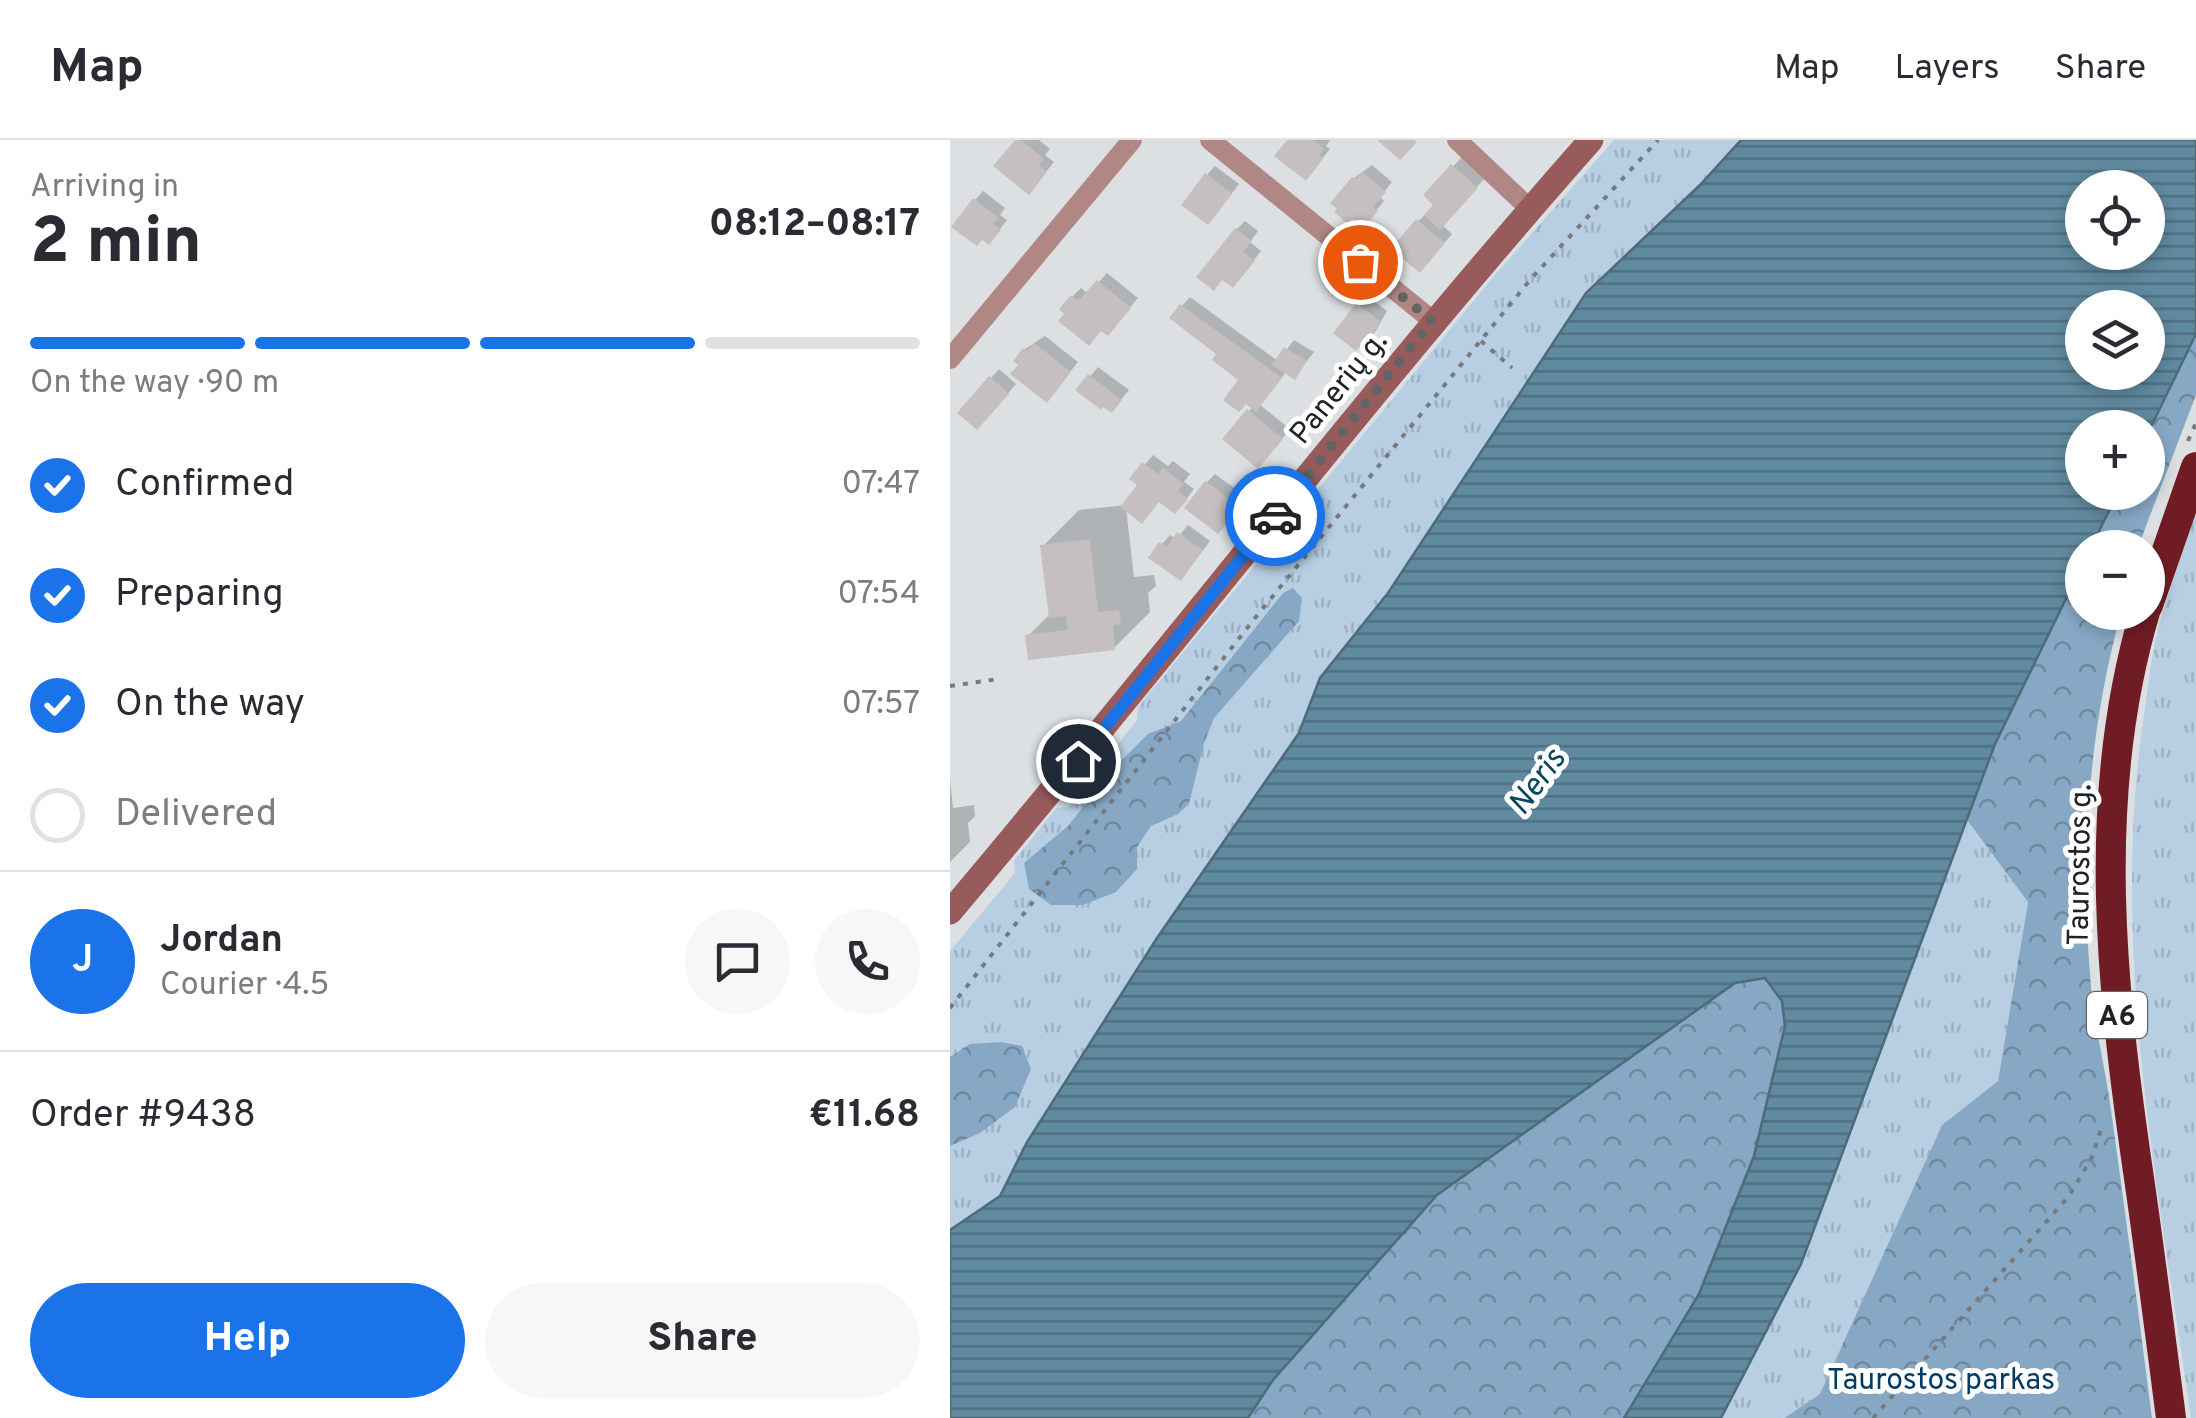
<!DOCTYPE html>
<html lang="en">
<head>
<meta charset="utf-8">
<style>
  :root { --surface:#fff; --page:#f7f7f7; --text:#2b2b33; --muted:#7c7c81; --line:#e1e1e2; --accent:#1a73e8 }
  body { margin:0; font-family:Overpass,sans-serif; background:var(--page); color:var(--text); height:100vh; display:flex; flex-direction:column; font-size:38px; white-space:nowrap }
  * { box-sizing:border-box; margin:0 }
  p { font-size:32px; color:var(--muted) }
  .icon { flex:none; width:55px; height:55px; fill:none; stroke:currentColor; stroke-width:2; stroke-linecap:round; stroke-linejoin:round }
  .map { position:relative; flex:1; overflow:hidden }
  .drawer { display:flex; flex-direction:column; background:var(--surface); width:950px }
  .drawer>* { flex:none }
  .tools { position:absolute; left:1115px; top:30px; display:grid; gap:20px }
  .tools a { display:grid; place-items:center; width:100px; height:100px; border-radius:50%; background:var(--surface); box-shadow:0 5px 15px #0003; font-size:50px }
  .pin { position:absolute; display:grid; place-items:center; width:85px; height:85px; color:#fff; margin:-42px; border:5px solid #fff; border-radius:50%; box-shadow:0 2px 10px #0007 }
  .courier { position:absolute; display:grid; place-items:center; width:100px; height:100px; margin:-50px; border:8px solid #1a73e8; border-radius:50%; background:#fff; color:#222; box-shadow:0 2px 12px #0007 }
  .summary em { font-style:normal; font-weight:800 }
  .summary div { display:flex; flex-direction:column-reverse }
  .summary { display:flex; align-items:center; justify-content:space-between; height:170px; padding:0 30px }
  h1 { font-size:65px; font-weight:800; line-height:75px }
  .bar { display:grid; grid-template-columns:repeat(4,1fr); gap:15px 10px; align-content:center; height:120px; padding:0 30px }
  .bar i { height:12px; border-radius:8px; background:var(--line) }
  .bar .selected { background:var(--accent) }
  .bar p { grid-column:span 4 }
  .line { display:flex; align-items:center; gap:25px; padding:0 30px; border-top:2px solid var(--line) }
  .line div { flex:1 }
  .round { display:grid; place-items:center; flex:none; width:105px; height:105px; border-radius:52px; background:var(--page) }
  ol { padding:0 30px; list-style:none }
  li { display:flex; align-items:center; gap:30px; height:110px }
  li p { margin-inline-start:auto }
  li .icon { padding:10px; border-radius:50%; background:var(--accent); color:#fff; stroke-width:4 }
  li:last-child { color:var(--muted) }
  li i { width:55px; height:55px; border:5px solid var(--line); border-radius:50% }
  .button { display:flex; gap:20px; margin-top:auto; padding:20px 30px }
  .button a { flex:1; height:115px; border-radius:60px; background:var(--accent); color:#fff; font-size:40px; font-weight:800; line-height:115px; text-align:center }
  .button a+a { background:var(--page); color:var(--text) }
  header { display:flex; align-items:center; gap:60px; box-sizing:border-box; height:140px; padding:0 50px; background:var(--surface); border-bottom:2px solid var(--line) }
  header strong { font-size:48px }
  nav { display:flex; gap:55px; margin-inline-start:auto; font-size:35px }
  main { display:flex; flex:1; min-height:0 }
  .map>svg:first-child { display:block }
  .grass { fill:url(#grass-tufts) }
  .forest { fill:url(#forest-crowns) }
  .water { fill:url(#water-rules); stroke:#4d6b7a; stroke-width:2.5; fill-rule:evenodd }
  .shadow { fill:#0003 }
  .building { fill:#c5c0bf }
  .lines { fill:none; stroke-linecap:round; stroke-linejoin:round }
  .path { stroke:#777a7c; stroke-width:4; stroke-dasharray:5 8; stroke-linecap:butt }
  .street { stroke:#b18786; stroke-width:20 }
  .secondary { stroke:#975b5c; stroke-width:25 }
  .highway { stroke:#701c25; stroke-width:30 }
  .done { stroke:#626466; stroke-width:10; stroke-dasharray:0 18 }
  .route { stroke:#1a73e8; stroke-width:12 }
  .labels { text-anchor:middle; stroke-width:10; stroke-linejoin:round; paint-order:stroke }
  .shield { fill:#fff; stroke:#636465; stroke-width:2.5 }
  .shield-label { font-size:28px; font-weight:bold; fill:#202223 }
  .street-label { font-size:30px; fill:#202223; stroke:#fff }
  .park-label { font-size:30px; fill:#013d63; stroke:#fff }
  .water-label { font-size:32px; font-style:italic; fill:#0c475e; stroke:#fff }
</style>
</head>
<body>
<header>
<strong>Map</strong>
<nav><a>Map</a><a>Layers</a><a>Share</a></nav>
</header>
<main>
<section class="drawer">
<div class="summary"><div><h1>2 min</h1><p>Arriving in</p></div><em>08:12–08:17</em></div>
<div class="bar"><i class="selected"></i><i class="selected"></i><i class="selected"></i><i></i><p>On the way · 90 m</p></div>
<ol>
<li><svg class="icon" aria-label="check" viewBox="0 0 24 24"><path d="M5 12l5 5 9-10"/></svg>Confirmed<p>07:47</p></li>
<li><svg class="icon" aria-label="check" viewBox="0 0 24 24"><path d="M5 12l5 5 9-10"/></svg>Preparing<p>07:54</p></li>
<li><svg class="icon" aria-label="check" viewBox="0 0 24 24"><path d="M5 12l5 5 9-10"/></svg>On the way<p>07:57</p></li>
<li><i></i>Delivered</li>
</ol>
<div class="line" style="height:180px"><b class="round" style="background:var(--accent);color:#fff">J</b><div><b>Jordan</b><p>Courier · 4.5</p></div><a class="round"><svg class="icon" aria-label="chat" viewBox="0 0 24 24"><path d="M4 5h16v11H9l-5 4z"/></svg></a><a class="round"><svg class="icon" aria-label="phone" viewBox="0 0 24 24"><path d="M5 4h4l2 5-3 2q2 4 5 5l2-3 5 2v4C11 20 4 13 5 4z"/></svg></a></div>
<div class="line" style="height:130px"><div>Order #9438</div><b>€11.68</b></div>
<div class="button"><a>Help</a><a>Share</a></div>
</section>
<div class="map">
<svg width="1246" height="1278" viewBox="0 0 1246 1278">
  <defs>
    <pattern id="grass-tufts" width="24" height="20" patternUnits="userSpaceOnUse" patternTransform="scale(2.5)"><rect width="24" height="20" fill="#b7cee3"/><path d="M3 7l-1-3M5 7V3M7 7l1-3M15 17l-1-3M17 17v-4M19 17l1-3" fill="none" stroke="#9db1c2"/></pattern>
    <pattern id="forest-crowns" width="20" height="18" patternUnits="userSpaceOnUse" patternTransform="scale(2.5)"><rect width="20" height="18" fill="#87a8c5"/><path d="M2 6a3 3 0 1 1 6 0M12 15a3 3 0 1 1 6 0" fill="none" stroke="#6e88a0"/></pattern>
    <pattern id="water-rules" width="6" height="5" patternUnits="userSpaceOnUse" patternTransform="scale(2.5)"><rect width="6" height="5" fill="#608a9f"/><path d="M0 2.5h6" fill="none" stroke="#4f7081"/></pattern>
  </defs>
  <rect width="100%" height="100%" fill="#dce0e3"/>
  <!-- grass -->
  <path class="grass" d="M664 0H791L750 45 636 153 438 453 370 538 349 593 207 798 77 1002 50 1056 0 1090V811L65 733 64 721 106 668 118 667 187 580 188 567 545 135Z
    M1246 369V1278H1241C1208 1044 1158 804 1195 568 1199 543 1201 517 1207 493 1218 451 1233 410 1246 369Z
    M1017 680 1078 762 1048 941 992 985 870 1254 833 1278H771L851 1124Z"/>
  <!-- forest -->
  <path class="forest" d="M1246 194V255L1188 407H1141L1168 353 1198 352V293Z
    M1132 426V472L1171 473C1139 590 1130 712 1140 834 1143 882 1156 929 1162 977 1176 1077 1189 1178 1202 1278H834L870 1254 992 985 1048 941 1078 762 1017 680 1045 604Z
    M343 448 352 458 349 481 264 578 254 603 239 664 228 674 201 686 187 707V729L166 752 133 765H101L79 749 74 723 118 686 164 628 198 594 231 581 333 453Z
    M816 838 832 861 835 886 804 1015 749 1154 674 1278H298L323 1240 487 1055 785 843Z
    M51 902 72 906 81 929 65 967 30 993 0 1006V917L20 904Z"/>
  <!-- water -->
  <path class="water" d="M791 0H1246V194L1198 293V288H1132V352L1168 353 1141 407 1132 408V426L1045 604 851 1124 771 1278H674L749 1154 804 1016 835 886 832 861 815 838 785 843 487 1055 323 1240 298 1278H0V1090L50 1056 77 1002 207 798 349 593 370 538 438 453 636 153 750 45ZM1132 48H1198V112H1132ZM1132 168H1198V232H1132Z"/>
  <!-- shadow -->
  <path class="shadow" d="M68 0H89L100 9 95 15 104 22 87 43Z
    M340 0H380L376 6 380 9 364 29Z
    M512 17 535 38 492 85 502 94 479 121 468 81 487 65 476 55Z
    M422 25 442 42 430 57 434 61 421 77 404 38Z
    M265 26 289 44 267 73 257 35Z
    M33 51 55 68 50 75 57 80 47 93 25 60Z
    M295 81 308 91 300 102 311 111 291 137 287 89Z
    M157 133 188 158 158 193 122 157 131 148 138 154Z
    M417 156 437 171 425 192 417 201 387 193Z
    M240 157 328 221 344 200 364 212 344 237 336 232 310 265 340 289 317 317 276 298 303 267 292 240 232 166Z
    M95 196 128 222 105 251 71 224 75 209Z
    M148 227 179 250 170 261 129 250Z
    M49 229 66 244 36 279 41 238Z
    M203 315 218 326 223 321 240 334 234 342 244 349 233 363 210 359 176 368 184 437 204 435 206 446 198 453 200 472 164 508 78 496 101 473 93 406 129 370 175 365 191 344 183 338Z
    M265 334 288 351 285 356 293 362 277 382 257 342Z
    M238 385 260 401 239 429 201 417 220 395 226 399Z
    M0 639 3 668 24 665 25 676 18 683 20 702 0 722Z"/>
  <!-- building -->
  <path class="building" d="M65 0H71L94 19 89 25 97 32 79 55 43 26Z
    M337 0H363L374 9 369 15 373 19 356 41 324 16Z
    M427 0H464L467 2 450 20Z
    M501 24 528 48 490 90 474 75 483 65 473 55Z
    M412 32 436 52 423 67 428 71 413 88 402 79 398 84 384 72 387 69 380 63 402 37 406 39Z
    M255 33 282 54 258 85 231 65Z
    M23 58 49 78 43 84 51 90 39 105 32 100 27 106 1 87Z
    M466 79 495 103 470 133 441 109Z
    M285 88 302 101 293 112 305 121 283 148 272 140 264 151 246 137Z
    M147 140 181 168 158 196 151 191 139 206 108 181 114 174 109 169 121 155 128 161Z
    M406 163 430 181 417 204 414 202 406 211 383 193Z
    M230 164 332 238 306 272 296 264 289 272 273 260 288 240 262 220 266 214 219 178Z
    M84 203 121 232 97 263 60 234 68 225 63 221 73 208 77 211Z
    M334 207 357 221 345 240 322 225Z
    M138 234 172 260 162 273 153 267 151 270 125 250Z
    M39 236 59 254 27 290 7 273Z
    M297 269 333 299 308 329 272 299Z
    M192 322 208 334 213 328 234 344 228 351 238 359 225 374 209 362 192 384 170 367 187 345 179 339Z
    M255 341 282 361 278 365 286 372 268 394 234 368Z
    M227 392 253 410 231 441 198 418 209 402 217 407Z
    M140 399 148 472 169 470 171 484 163 485 165 510 78 520 75 495 117 490 116 476 99 478 90 405Z"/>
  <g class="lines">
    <!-- path -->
    <path class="path" d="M531 201 562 228
      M1238 301 1246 283
      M0 546 48 539
      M0 868 305 478 580 140 708 0
      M923 1278 1119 1056 1142 1017 1153 983"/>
    <!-- street -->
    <path class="street" d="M260 0 483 181
      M507 0 580 69
      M0 219 182 0"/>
    <!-- secondary -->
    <path class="secondary" d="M0 772C216 517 419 251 641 0"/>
    <!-- highway -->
    <path class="highway" d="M1198 465 1246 327
      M1195 472C1139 660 1162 855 1190 1045 1201 1122 1211 1200 1221 1278"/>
  </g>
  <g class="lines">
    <!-- done -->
    <path class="done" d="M325 376 482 181 410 122"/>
    <!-- route -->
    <path class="route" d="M128 621 325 376"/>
  </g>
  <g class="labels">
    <!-- shield labels -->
    <rect class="shield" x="1137" y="852" width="60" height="46" rx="8"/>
    <g class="shield-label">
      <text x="1167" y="885">A6</text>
    </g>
    <!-- street labels -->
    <g class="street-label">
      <text transform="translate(388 247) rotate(-51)" y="10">Panerių g.</text>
      <text transform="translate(1129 725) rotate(-89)" y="10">Taurostos g.</text>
    </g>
    <!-- park labels -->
    <g class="park-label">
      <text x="991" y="1249">Taurostos parkas</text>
    </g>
    <!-- water labels -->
    <g class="water-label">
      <text transform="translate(586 641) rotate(-54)" y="11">Neris</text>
    </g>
  </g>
</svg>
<div class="tools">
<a><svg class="icon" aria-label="locate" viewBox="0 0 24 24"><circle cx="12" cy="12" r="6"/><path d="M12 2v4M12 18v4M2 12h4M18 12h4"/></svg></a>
<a><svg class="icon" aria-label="layers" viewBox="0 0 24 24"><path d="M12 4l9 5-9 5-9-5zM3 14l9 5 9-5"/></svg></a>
<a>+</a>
<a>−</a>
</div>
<div class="pin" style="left:410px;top:122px;background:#ea580c"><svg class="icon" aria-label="bag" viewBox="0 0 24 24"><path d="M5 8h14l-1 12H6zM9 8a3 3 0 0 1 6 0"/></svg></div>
<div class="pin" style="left:128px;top:621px;background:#1f2937"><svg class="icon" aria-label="home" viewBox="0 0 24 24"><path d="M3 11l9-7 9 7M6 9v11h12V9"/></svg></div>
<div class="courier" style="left:325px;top:376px"><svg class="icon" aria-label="car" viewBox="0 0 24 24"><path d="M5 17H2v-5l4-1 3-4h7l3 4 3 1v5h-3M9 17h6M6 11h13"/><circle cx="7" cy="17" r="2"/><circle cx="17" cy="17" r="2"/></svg></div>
</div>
</main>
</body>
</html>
